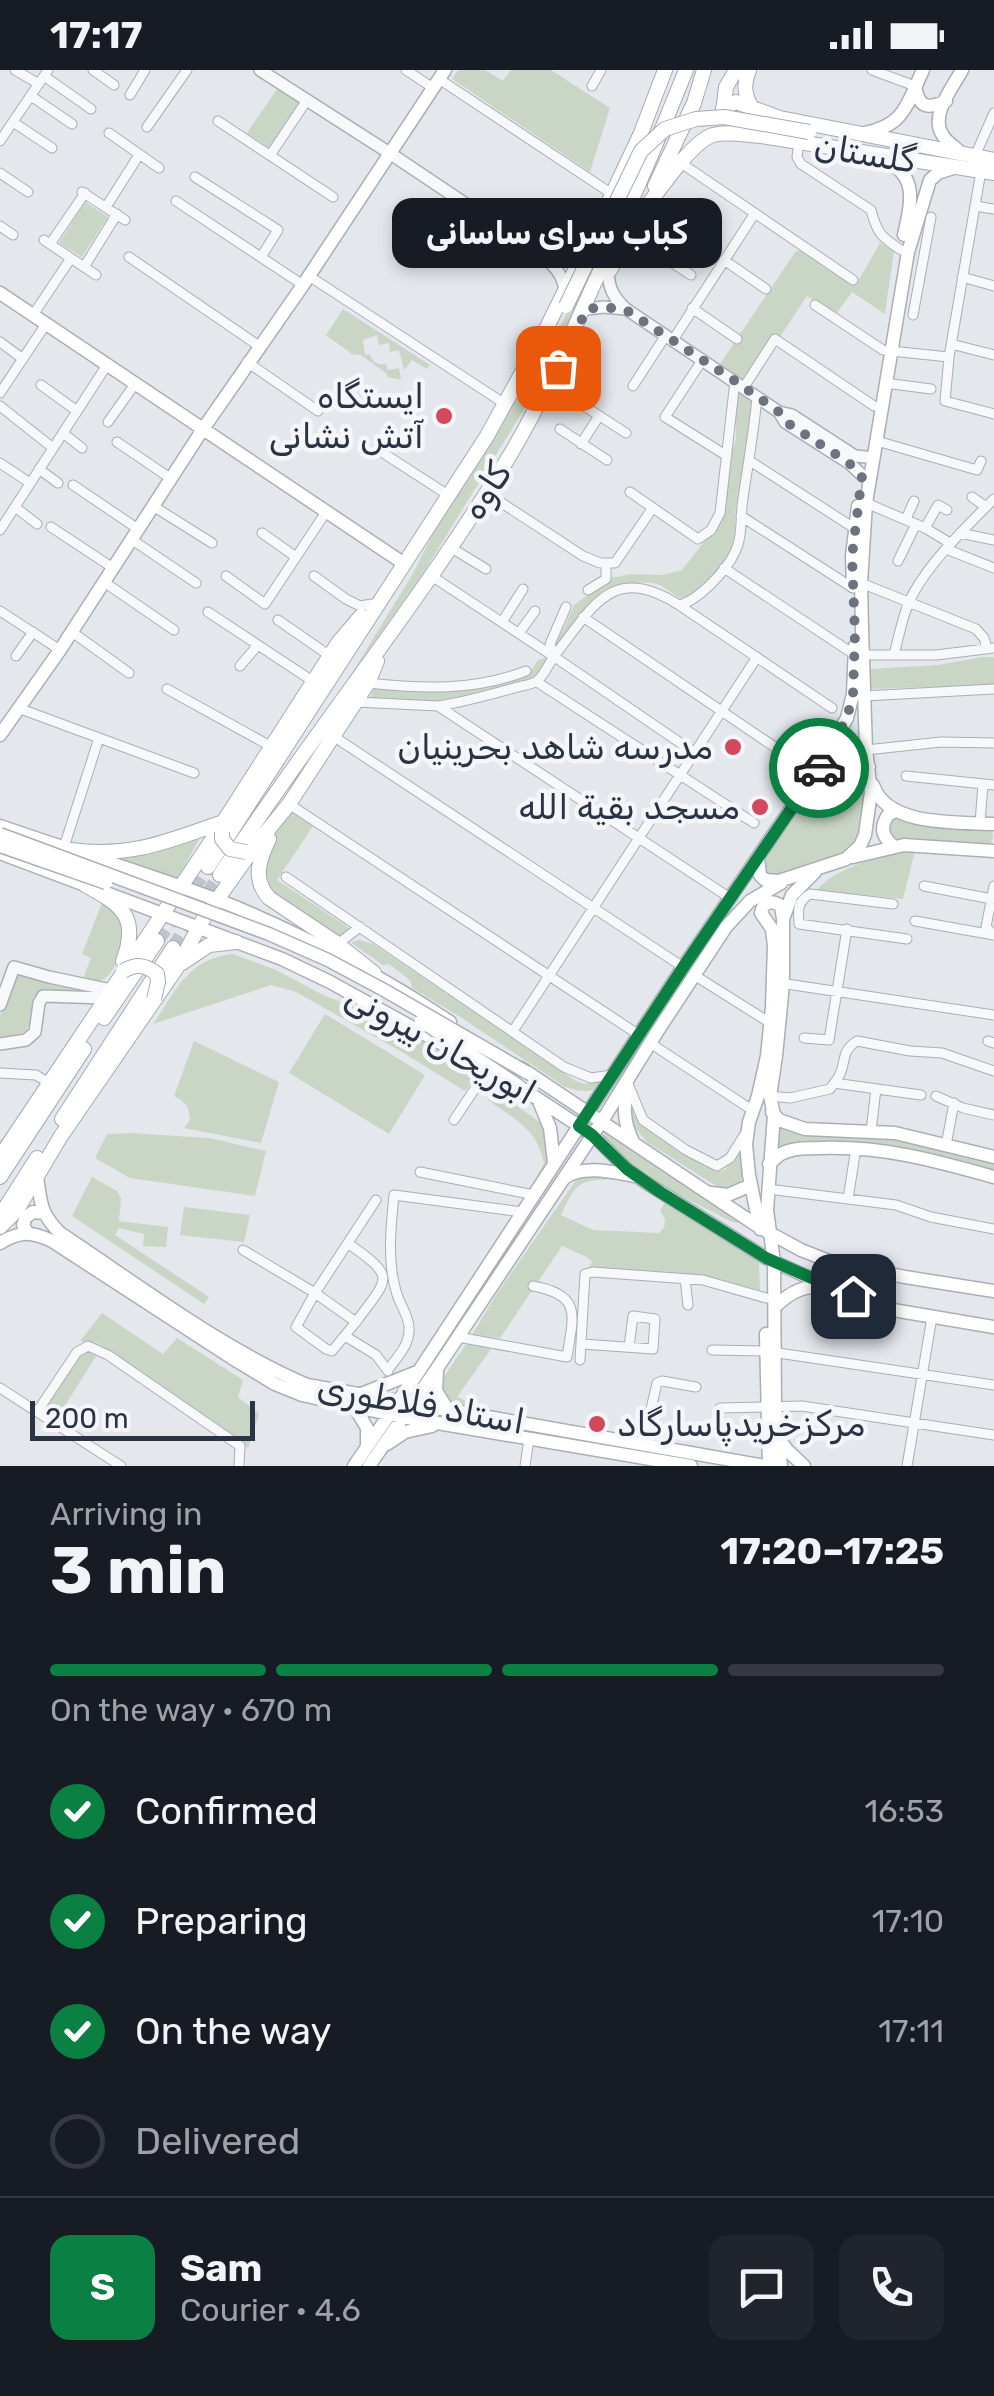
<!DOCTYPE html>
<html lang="en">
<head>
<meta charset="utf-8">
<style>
  :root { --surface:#171b24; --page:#20242c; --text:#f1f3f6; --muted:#9ea1a6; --line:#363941; --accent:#0b8043 }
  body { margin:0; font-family:Rubik,"Noto Naskh Arabic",sans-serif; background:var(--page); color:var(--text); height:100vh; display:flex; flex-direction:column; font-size:38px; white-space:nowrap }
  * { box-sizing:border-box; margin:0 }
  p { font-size:32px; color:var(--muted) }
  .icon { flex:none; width:55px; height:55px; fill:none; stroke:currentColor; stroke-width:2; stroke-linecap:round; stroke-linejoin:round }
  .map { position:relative; height:1396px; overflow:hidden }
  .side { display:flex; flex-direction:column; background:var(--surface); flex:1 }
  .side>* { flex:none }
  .scale { position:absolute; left:30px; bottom:25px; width:225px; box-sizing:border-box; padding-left:10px; border:5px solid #2b3445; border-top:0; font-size:28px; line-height:35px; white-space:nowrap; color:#2b3445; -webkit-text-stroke:8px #f4f6f9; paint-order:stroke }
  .pin { position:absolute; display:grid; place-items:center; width:85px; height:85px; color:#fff; margin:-42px; border-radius:20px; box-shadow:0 5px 15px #0006 }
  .courier { position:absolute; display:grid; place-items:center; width:100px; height:100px; margin:-50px; border:8px solid #0b8043; border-radius:50%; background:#fff; color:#222; box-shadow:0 2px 12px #0007 }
  .bubble { position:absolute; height:70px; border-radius:20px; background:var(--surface); box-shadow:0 5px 15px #0003; font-size:32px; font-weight:700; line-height:70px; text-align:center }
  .head em { font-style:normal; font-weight:700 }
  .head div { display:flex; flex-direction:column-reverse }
  .head { display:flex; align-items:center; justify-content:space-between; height:170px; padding:0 50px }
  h1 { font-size:65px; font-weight:700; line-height:75px }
  .bar { display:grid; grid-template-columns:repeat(4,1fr); gap:15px 10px; align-content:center; height:120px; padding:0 50px }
  .bar i { height:12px; border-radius:8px; background:var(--line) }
  .bar .selected { background:var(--accent) }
  .bar p { grid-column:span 4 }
  .line { display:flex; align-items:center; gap:25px; padding:0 50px; border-top:2px solid var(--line) }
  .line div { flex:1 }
  .round { display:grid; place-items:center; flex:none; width:105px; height:105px; border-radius:20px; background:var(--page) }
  ol { padding:0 50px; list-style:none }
  li { display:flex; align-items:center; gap:30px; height:110px }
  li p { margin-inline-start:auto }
  li .icon { padding:10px; border-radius:50%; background:var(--accent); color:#fff; stroke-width:4 }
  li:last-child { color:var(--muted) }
  li i { width:55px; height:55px; border:5px solid var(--line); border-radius:50% }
  .status { display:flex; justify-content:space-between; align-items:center; height:70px; padding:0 50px; background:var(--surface); direction:ltr }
  .status svg { height:28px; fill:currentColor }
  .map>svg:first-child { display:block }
  .green { fill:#c9d6c5 }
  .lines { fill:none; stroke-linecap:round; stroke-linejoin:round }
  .primary-tunnel { stroke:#bfc3cb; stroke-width:14; stroke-dasharray:14 7; stroke-linecap:butt }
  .minor-casing { stroke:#a9aeb7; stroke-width:11 }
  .tertiary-casing { stroke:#a9aeb7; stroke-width:14 }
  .secondary-casing { stroke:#a9aeb7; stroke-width:15 }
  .primary-casing { stroke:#a3abb8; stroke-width:16 }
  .minor { stroke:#f7f8fa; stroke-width:9 }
  .tertiary { stroke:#f7f8fa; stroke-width:11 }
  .secondary { stroke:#fff; stroke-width:12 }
  .primary { stroke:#fff; stroke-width:14 }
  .secondary-bridge-casing { stroke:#a9aeb7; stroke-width:15; stroke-linecap:butt }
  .primary-bridge-casing { stroke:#a3abb8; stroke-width:16; stroke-linecap:butt }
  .secondary-bridge { stroke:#fff; stroke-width:12 }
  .primary-bridge { stroke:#fff; stroke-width:14 }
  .done { stroke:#6c737f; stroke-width:10; stroke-dasharray:0 18 }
  .route { stroke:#0b8043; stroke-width:12 }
  .poi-dot { fill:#d1495b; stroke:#f4f6f9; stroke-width:4 }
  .labels { text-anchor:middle; stroke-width:9; stroke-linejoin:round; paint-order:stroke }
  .street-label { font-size:35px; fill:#2b3445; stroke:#f4f6f9 }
  .poi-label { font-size:35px; fill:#2b3445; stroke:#f4f6f9; text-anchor:end }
</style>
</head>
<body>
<div class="status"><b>17:17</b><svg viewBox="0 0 49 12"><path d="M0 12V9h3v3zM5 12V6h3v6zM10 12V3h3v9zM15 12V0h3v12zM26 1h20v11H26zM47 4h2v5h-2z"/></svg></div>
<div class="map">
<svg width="994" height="1396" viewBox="0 0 994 1396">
  <rect width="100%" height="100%" fill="#e4e7ec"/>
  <!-- green -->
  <path class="green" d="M458 0H485L503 11 511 0H551L610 38 590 102 452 9Z
    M278 18 302 34 271 79 247 63Z
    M630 115 559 279 534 323 422 505 350 606 411 507 441 448 493 369 542 285 552 273Z
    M85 132 108 147 82 187 59 173Z
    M880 173 894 181 885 244 852 222 836 244 807 226 780 267H774L744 311 720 294 796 181 806 180 856 215Z
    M343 239 430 295 427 299 412 290 404 300 399 280 390 282 389 273 379 275 377 265 363 270 365 285 370 284C372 292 378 296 386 294L388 300 399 298 401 310 388 307 386 303 361 285 352 284 326 265Z
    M742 322 751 329C757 365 740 402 736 438 734 454 737 469 729 484 719 503 702 516 685 529 674 527 668 518 657 514 647 511 635 513 625 514 590 520 575 554 556 580L552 578 564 558 574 535 611 508 630 504 662 505 682 500 721 450 726 429 731 382 736 370V337L738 326Z
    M548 587 535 610 438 633 370 629 374 618 421 622 475 617 530 602 538 590Z
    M983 587H994V615L871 619V599L938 595Z
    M846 685 862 694 867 718 861 765 847 783 790 805 765 804 763 794C782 765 815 698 846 685Z
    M290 738 313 756 277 810 345 855 350 860 341 867C270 827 236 821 290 738Z
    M892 747 990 758C994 765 994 771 988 777L896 771 889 768 887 754Z
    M203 762 178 808 122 789 168 777Z
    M915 781 903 829 817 820C836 796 885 785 915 781Z
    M102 833C107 835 113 836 116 840 130 854 120 907 99 911 94 913 89 910 83 909L91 888 82 884Z
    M359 870 373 874 576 1011 584 1014 606 1010C595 1025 581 1022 565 1017L462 948 412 918 411 911 389 894 383 895 350 872Z
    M233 884 276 900 325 926 381 947 479 1004 465 1021 402 982 296 922 271 915 153 954C177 920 187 889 233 884Z
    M17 903 47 913 92 922 88 925 42 922 33 928C31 958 31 965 0 969V946Z
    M325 944 425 1005 389 1064 289 1003Z
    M194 971 279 1012 261 1073 184 1058 190 1050C189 1036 186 1032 174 1026Z
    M492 1018 545 1056 551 1087 530 1120 544 1093C537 1058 515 1050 488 1030Z
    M631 1025 644 1055 703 1095 716 1102 725 1100 741 1078 743 1102 740 1115 724 1121 647 1072 631 1053Z
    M776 1053 894 1068 994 1092V1105L909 1082 775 1085Z
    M131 1063 209 1068 266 1081 255 1126 130 1108 95 1088 107 1064Z
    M605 1063H610L751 1155 732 1152 637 1103 603 1067Z
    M581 1106 608 1107 606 1110C576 1108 572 1122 561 1145L593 1160 659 1163 664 1157 665 1149 660 1141 665 1132 759 1192 760 1221 715 1208 589 1197 592 1192 587 1187 562 1176 500 1268 472 1265 498 1222 574 1113Z
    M92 1107 117 1121 121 1128 119 1151 168 1157 166 1177 143 1176 144 1164 119 1158 115 1165 209 1227 204 1234 72 1146Z
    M184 1137 250 1145 244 1172 180 1165Z
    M102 1243 163 1284 177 1268 243 1310 238 1327 259 1344 248 1378 127 1292 97 1273 80 1271Z
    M466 1274 491 1279 457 1327 477 1336 472 1340 450 1335 441 1320 442 1310Z
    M88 1281 96 1286 58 1347 44 1337 79 1284Z"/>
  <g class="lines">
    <!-- primary-tunnel -->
    <path class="primary-tunnel" d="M157 871 208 797
      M173 878 220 805"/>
    <!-- minor casing -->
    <g class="minor-casing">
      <path id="minor" d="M15 0 39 14
        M93 0 114 15
        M406 0 433 18
        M872 0 915 16
        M44 6 91 39
        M439 9 612 124
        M592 16 601 0
        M130 25 145 0
        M31 26 72 54
        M218 51 333 127
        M13 52 52 78
        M147 57 187 0
        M109 63 159 98
        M0 71 48 0
        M799 72 797 87 801 94 871 140C877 163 881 167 901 180
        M271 84 307 30
        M975 86 994 43
        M681 93 853 210
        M981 101 949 287 945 331 994 344
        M0 103 28 122
        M195 107 278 160 261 187
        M82 122 125 150
        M176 131 303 215
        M975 136 994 139
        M106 137 139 85
        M0 156 13 165
        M630 165 691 205
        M44 170 96 205
        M50 174 85 123
        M129 187 259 276
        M724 190 766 219
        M84 197 117 144
        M309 206 505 334
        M962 207 994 216
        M815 235 883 280
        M692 238 737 269
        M33 245 71 188
        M913 245 931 147
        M673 270 755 143
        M0 272 23 289
        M951 274 994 285
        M891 281 949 287
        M703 289 665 347 727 386
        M247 292 318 341
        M885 313 931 319
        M550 314 626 363
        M41 315 77 341
        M633 316 666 265
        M744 317 775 269 874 336
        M0 323 46 254
        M0 336 53 378
        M108 352 135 314
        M560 359 607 390
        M63 363 82 378
        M877 371 977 400 981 391
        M117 372 170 408
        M581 374 599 346
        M380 381 448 425
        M750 391 854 458
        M0 393 30 413
        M39 399 58 413
        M73 415 138 459
        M485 422 583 486 600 493H615L652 439
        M630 422 698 469 711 460 720 443 735 311
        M972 427 986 437
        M866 433 925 458 950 473
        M153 436 212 473
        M15 437 37 454
        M741 446 853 518
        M906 449 914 431
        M51 457 113 498
        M925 458 938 435 947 440
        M0 460 107 295
        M262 463 296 487
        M960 463 994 470
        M131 469 196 513
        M450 477 486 499
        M946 479 994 498
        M898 491 916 454
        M724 498 855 585
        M430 505 559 590 695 683
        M226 506 265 534 326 442
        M314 506 346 529 360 536 372 534
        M104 512 174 560
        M861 513 976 559 984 568 987 578
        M588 520 606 509V493
        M679 535 832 638
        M0 541 60 580
        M208 542 314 612
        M583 547 807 699
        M278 550 330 586
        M502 552 523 519
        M72 562 129 603
        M519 563 535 541
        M553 584 550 574 566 537
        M894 584C899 567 902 548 909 532 926 495 966 457 994 429
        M864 585H936L994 578
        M16 586 33 562
        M240 596 258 575
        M537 612 754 753
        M368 613C422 619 474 621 526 601
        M167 619 272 677
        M864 626 994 619
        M356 632 438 636 730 828
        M438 636C464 632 489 625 514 618 520 616 532 615 537 611 544 606 549 593 555 585 593 537 612 492 679 535 698 531 727 500 735 482 743 467 740 445 743 428 748 394 754 361 757 327
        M18 638 194 703
        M333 666 683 897
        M866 680 941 672 994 673
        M906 706 994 715
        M289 734 639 965
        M980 753 983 714
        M64 777 99 668
        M286 807 564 997 591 1008 612 1005
        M924 816 992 829
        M893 834 810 824C797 832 798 839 799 854L907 869
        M915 851 994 865
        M993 864 986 857 994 816
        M344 869 360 857
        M694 905 772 954
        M780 913 994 945
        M513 961 757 587
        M804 968 829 970 847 859
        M988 971 994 973
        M650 973 752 1040
        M0 1003 36 1005 49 1013
        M834 1013 921 1025
        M628 1014 643 1050 686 1080 717 1096 730 1088 745 1064
        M770 1026 790 1028 830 1019C833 1014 837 1010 839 1006 847 991 840 982 857 971L910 981 942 983 994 1001
        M936 1026 963 1038 994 1045
        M454 1050 488 999
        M871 1061 876 1019
        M946 1075 954 1033
        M420 1102 534 1125
        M768 1119 896 1135 931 1147 994 1159
        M848 1129 856 1078
        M349 1174C397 1208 389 1207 356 1252
        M243 1180 315 1223 376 1130
        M685 1209 688 1235
        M315 1223 356 1252 332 1281 326 1279 296 1257Z
        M345 1266 376 1285 388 1301
        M458 1267 567 1287C573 1246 583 1225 533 1216
        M582 1274 653 1279 655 1249 633 1246 629 1277
        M712 1280 765 1281 994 1315
        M580 1290 585 1204 593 1202 703 1210 766 1228
        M388 1300C397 1287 410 1275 409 1258 409 1245 399 1234 396 1221 387 1190 391 1156 394 1125L522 1142
        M0 1318 121 1396
        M720 1338 802 1336 994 1365
        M37 1342 77 1282 88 1276 108 1285 240 1376 239 1396
        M643 1373 657 1313 662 1311 696 1317
        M525 1396 529 1369
        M907 1396 932 1247"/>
    </g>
    <!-- tertiary casing -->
    <g class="tertiary-casing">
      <path id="tertiary" d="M260 0 391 84 542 185C554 196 563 204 565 221
        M545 186 569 190 583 184
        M587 239 604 237 626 239C614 228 609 219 608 203
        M626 239 779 342 792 345 855 386 866 387
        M779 342 785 352 849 393 863 406
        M0 935 14 897 49 907 111 920
        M0 974 26 970 35 962 39 933 43 926 106 928"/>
    </g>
    <!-- secondary casing -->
    <g class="secondary-casing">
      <path id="secondary" d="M915 16C919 37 926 40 946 31
        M865 63C905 55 907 34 923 0
        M960 82C955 77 945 71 942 64 930 45 953 17 962 0
        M878 87C919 103 912 129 904 165
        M0 223 403 493
        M853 516 852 486 858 436
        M0 665 60 580 203 359 303 215 445 0
        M824 689 847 648 853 624 855 576
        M873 715C887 757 957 752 994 754
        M0 756C77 783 157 806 233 836 309 868 381 906 450 952
        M894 777C883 767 879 759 888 745L895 741
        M0 783 282 889 330 912 464 986
        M853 787 904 775 994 781
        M758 788 760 805 765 810 779 811 846 789 860 776 865 765 871 722 866 680 862 559 861 513 866 433 908 182 930 110 938 103 953 98
        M521 998 759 1157 801 1180 834 1193 905 1207 994 1221
        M512 1012 593 1065 627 1099 645 1112 766 1188 828 1216 878 1236 899 1241 994 1257
        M627 1016C624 1034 623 1052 632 1069
        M538 1029 550 1058 554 1092
        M772 1042 779 1050 805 1059 895 1063 994 1087
        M769 1094C770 1093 779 1085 781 1084 792 1078 806 1078 819 1078 884 1076 933 1090 994 1107
        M37 1107C41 1133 40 1143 60 1163 140 1216 219 1277 307 1315L765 1396
        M563 1109C581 1094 613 1102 635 1106
        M711 1123 728 1125 751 1115
        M760 1159 749 1105 746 1074 749 1052 758 1026 767 986 772 937 774 876 772 859 761 843C763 832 771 829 781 836L783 849
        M27 1162 23 1155 26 1147 33 1142 44 1143
        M0 1173C20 1161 31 1161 52 1171L232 1288 275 1314 302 1325 402 1347 691 1396
        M775 1237C791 1221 805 1215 828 1216L832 1192
        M766 1264 769 1396
        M437 1302 436 1321 448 1340
        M361 1324 417 1302
        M355 1338 367 1358V1377
        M779 1369 788 1381 804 1396
        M387 1374 405 1362 432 1356
        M354 1396 419 1301 683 897 822 693 831 686 850 682 861 688 869 697
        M369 1396 438 1297 602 1051 657 962 726 857 750 831 781 813
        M781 1396 775 1337 774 1192 767 1140 774 1045 770 1026 776 986 783 914V849L792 825 815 802"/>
    </g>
    <!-- primary casing -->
    <g class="primary-casing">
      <path id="primary" d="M749 0C743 14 744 26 753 39
        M723 38 736 32 780 48 994 90
        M723 42 726 17 736 0
        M655 116 694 33 704 0
        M644 140C659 121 691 72 713 65 728 61 746 65 761 66L994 103
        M610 200 646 136
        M269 769C259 790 252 809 269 828L335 872 374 903
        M71 780C131 788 168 771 223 752
        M208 797 487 366 546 259 601 148 641 63 665 0
        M220 805C314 661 425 527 513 380 544 327 568 272 593 216 626 145 657 73 686 0
        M85 815C122 835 140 847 123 891
        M182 893 209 875 236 872
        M104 948 157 871
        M62 1049 173 878
        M0 1087 206 779 338 573 361 546
        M0 1107 84 979
        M0 1146 37 1088
        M0 1157 17 1140 61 1066 178 896 202 851 255 776 289 734 368 613 377 591"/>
    </g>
    <!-- minor -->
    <use href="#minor" class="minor"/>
    <!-- tertiary -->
    <use href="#tertiary" class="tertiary"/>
    <!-- secondary -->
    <use href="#secondary" class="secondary"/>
    <!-- primary -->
    <use href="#primary" class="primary"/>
    <!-- secondary-bridge casing -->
    <g class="secondary-bridge-casing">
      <path id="secondary-bridge" d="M0 764 269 864 328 890 384 920 526 1002
        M0 776 106 813
        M421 951 519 1016"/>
    </g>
    <!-- primary-bridge casing -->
    <g class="primary-bridge-casing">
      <path id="primary-bridge" d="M566 236 641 81 665 59 696 49 724 47 809 62
        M222 762V769L230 779 246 782
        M123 901C136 894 145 894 157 904L158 912 154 929"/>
    </g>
    <!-- secondary-bridge -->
    <use href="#secondary-bridge" class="secondary-bridge"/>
    <!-- primary-bridge -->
    <use href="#primary-bridge" class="primary-bridge"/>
  </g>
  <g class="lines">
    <!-- done -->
    <path class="done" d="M558 298 587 239 604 237 626 240 735 311 779 342 786 352 849 393 862 406 852 486 855 564 853 624 847 648 819 698"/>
    <!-- route -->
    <path class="route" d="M819 698 686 893 579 1056 592 1065 627 1099 660 1122 766 1188 853 1226"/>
  </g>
  <!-- markers -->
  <g class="poi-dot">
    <circle cx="444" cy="346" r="10"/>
    <circle cx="733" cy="677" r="10"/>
    <circle cx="760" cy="737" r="10"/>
    <circle cx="597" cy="1354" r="10"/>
  </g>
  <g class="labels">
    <!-- street labels -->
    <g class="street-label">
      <text transform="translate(865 83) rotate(9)" y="12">گلستان</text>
      <text transform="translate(486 421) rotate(-57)" y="12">کاوه</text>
      <text transform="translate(441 974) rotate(29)" y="12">ابوریحان بیرونی</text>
      <text transform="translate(421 1334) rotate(10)" y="12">استاد فلاطوری</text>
    </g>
    <!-- poi labels -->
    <g class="poi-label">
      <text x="424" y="338">ایستگاه<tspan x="424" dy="40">آتش نشانی</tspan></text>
      <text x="713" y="689">مدرسه شاهد بحرینیان</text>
      <text x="740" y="749">مسجد بقیة الله</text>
      <text x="617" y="1366" text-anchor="start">مرکزخریدپاسارگاد</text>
    </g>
  </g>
</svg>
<div class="scale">200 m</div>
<div class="pin" style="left:558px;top:298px;background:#ea580c"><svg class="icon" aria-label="bag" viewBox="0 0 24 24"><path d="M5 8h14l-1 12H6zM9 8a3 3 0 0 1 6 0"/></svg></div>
<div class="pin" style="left:853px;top:1226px;background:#1f2937"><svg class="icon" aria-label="home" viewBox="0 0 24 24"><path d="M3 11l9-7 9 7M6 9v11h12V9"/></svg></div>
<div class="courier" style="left:819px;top:698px"><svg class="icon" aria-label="car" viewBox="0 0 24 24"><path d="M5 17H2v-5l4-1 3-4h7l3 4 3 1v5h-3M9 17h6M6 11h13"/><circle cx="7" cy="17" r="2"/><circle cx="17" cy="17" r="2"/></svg></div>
<div class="bubble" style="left:392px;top:128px;width:330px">کباب سرای ساسانی</div>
</div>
<section class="side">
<div class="head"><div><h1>3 min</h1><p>Arriving in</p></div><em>17:20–17:25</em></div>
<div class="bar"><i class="selected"></i><i class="selected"></i><i class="selected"></i><i></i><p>On the way · 670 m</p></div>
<ol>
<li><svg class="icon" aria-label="check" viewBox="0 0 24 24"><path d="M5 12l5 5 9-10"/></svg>Confirmed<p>16:53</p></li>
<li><svg class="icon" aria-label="check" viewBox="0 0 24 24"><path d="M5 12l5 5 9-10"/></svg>Preparing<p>17:10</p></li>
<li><svg class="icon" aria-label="check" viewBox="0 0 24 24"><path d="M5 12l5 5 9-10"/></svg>On the way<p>17:11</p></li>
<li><i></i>Delivered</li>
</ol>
<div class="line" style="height:180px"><b class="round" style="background:var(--accent);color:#fff">S</b><div><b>Sam</b><p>Courier · 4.6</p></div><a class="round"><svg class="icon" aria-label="chat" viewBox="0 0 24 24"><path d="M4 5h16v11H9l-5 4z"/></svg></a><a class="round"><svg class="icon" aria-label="phone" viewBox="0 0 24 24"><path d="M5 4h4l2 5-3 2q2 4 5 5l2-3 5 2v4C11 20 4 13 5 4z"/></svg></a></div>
</section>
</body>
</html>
